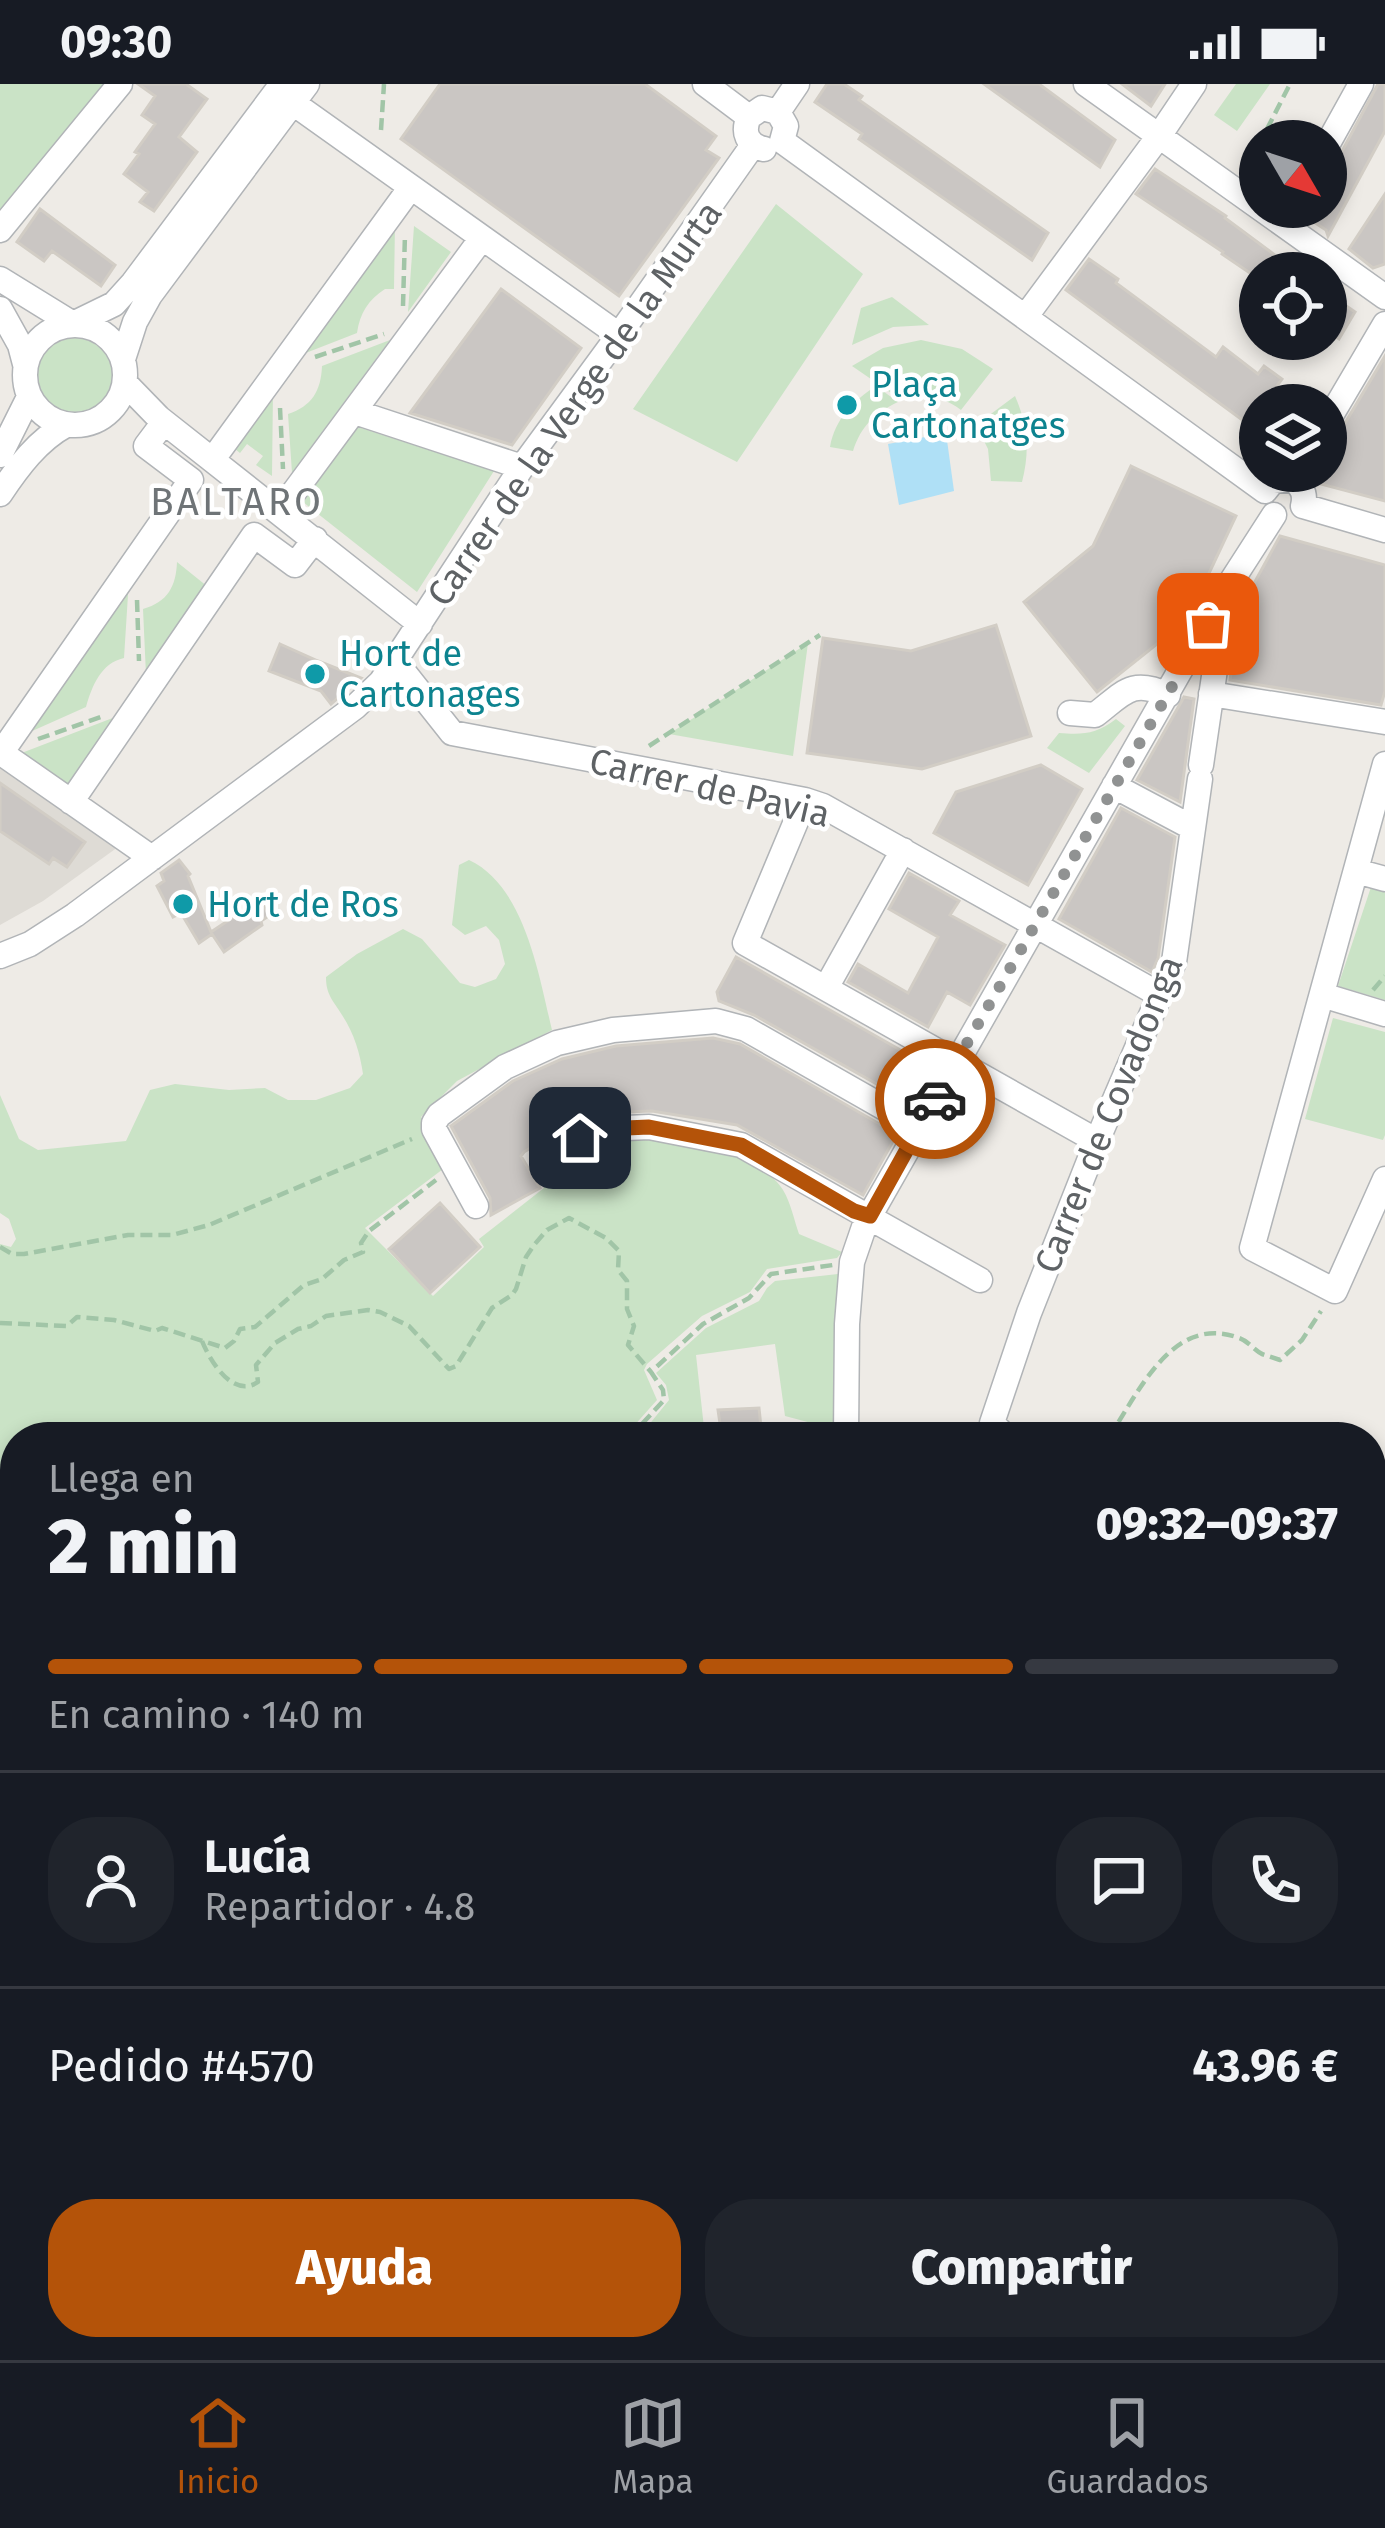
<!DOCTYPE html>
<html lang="es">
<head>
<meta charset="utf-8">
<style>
  :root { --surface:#171b24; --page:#20242c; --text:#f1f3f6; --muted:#9ea1a6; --line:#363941; --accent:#b45309 }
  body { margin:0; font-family:"Fira Sans",sans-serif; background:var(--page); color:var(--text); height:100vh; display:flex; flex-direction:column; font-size:45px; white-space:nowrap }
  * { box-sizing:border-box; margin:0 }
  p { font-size:39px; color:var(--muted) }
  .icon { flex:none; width:66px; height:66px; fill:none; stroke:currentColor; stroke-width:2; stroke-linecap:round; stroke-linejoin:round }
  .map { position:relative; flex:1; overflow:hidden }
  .sheet { position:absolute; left:0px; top:1338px; width:1386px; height:939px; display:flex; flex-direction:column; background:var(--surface); border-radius:48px 48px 0 0; box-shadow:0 6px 18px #0003 }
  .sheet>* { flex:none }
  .needle { width:78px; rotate:129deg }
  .fabs { position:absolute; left:1239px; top:36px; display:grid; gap:24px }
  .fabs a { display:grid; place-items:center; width:108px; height:108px; border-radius:50%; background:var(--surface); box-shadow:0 6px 18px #0003; font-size:60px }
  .pin { position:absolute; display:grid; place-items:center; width:102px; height:102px; color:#fff; margin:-51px; border-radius:24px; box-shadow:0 6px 18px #0006 }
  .courier { position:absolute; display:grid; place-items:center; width:120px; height:120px; margin:-60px; border:9px solid #b45309; border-radius:50%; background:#fff; color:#222; box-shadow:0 3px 15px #0007 }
  .summary em { font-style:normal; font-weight:800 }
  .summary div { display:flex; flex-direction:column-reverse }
  .summary { display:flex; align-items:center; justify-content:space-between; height:204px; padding:0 48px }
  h1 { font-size:78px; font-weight:800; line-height:90px }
  .bar { display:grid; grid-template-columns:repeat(4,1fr); gap:18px 12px; align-content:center; height:144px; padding:0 48px }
  .bar i { height:15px; border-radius:9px; background:var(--line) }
  .bar .selected { background:var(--accent) }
  .bar p { grid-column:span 4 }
  .line { display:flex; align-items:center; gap:30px; padding:0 48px; border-top:3px solid var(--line) }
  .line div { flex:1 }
  .round { display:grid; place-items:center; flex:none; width:126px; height:126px; border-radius:48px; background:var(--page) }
  .primary-button { display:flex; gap:24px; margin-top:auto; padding:24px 48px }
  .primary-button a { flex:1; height:138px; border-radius:48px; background:var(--accent); color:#fff; font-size:48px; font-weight:800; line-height:138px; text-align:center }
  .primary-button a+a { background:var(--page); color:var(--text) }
  .status { display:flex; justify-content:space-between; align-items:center; height:84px; padding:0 60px; background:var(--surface); direction:ltr }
  .status svg { height:33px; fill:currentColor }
  .tab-bar { display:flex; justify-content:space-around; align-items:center; height:168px; border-top:3px solid var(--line); background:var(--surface); font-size:33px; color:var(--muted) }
  .tab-bar a { display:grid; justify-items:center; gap:6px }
  .tab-bar .selected { color:var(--accent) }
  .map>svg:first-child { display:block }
  .education { fill:#dedbd5 }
  .green { fill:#cae3c6 }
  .water { fill:#afe0f6 }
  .building { fill:#cac6c3; stroke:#d2cdc5; stroke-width:3 }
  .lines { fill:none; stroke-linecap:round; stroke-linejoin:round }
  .minor-casing { stroke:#b1b4b7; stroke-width:27 }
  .path { stroke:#a1c5a7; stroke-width:4.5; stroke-dasharray:12 6; stroke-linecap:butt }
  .minor { stroke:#fff; stroke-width:24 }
  .done { stroke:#909292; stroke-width:12; stroke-dasharray:0 21.6 }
  .route { stroke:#b45309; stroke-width:15 }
  .culture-dot { fill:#0f9aa8; stroke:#fff; stroke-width:4.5 }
  .labels { text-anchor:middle; stroke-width:9; stroke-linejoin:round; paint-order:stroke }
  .culture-label { font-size:36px; fill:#0d838f; stroke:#fff; text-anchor:start }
  .street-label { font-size:36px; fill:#5e6265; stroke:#fff }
  .neighbourhood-label { font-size:39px; letter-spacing:3px; fill:#6f7477; stroke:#fff }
</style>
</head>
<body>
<div class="status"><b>09:30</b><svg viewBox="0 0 49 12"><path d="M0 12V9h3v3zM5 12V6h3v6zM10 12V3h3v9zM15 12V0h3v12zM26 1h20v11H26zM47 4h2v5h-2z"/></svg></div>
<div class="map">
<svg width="1385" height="2276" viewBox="0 0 1385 2276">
  <rect width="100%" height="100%" fill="#eeebe6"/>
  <!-- education -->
  <path class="education" d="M0 681 118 763 43 817 0 841Z"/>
  <!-- green -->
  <path class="green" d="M0 0H108L0 130Z
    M1236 0H1270L1237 47 1214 31Z
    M776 120 863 190 737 378 633 325Z
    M395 139 394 205H385C368 216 360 229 357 249L298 272Z
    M414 142 451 168 408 228Z
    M892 213 929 241 893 243 852 261 861 224Z
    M38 291a37 37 0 1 1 74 0a37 37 0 1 1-74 0Z
    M390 256 292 389 288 330C312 322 321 307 322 282Z
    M921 256 962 265 993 285 961 326C944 312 921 308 900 315L852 282 883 264Z
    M876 302 898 318C875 329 861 342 853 367L830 363C835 335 853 317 876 302Z
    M273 306 272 392 256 381 263 372 247 360 240 369 229 360Z
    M1015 312C1028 342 1030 367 1022 398L991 397 988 365 976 341Z
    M358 343 494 387 417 508 303 418Z
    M177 478 208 503 146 591 143 525C168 518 176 502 177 478Z
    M129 495 124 574C101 579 92 602 86 623L21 652Z
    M808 559 793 672 669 650Z
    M123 630 69 704 19 670Z
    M1116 635 1125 642 1089 689 1047 664 1059 649C1083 651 1096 650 1116 635Z
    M469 776C525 802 539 892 552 946L457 997 421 1033 451 1079 365 1144 433 1212 484 1163 479 1155 544 1104 536 1082C564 1067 590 1054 622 1049 660 1042 764 1072 783 1106 791 1119 794 1136 799 1150L842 1168 837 1174 767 1185 750 1208 702 1232 647 1280 644 1286 657 1316 624 1353H559L552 1349 542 1353H15V1571L0 1570V1160L11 1163 16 1155 9 1135 0 1129V1011L19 1055 38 1066 126 1057 150 1006 175 1000 229 1006 265 1004 288 1016H316L350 1004 363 990C360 969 354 949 342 931 333 916 326 911 326 893L357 870 403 845 422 855 460 899 475 903 496 895 505 880 499 856 486 842 465 851 452 841 459 781Z
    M1372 800 1385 805V916L1338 902Z
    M1333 934 1385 948V1051L1383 1056 1305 1035Z
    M838 1190 836 1353H822L819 1341 785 1332 775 1260 696 1271 705 1353H639L669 1316 666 1301 656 1289 706 1244 759 1217 767 1204 775 1197Z
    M4 1837 15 1846V2188L0 2199V1839Z"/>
  <!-- water -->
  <path class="water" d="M946 349 954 407 899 421 888 360Z"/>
  <!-- building -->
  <path class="building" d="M138 0H186L207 15 179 53 197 68 154 127 140 118 148 108 124 90 139 70 135 68 155 40 142 31 155 12Z
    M440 0H645L716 52 706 66 719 74 619 212 401 55Z
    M827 0H844L862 12 859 16 1048 149 1032 176 859 55 862 50 815 18Z
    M984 0H1039L1115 56 1100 83Z
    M1122 0H1165L1151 22Z
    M1378 0H1385V47L1328 152 1326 146 1291 123H1326V91L1340 71Z
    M1155 85 1226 132 1225 134 1299 189H1250L1222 170 1223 168 1136 110Z
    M1385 110V180L1373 184 1349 165Z
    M40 125 115 181 101 202 52 167 44 177 17 158Z
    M1089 175 1118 195 1116 199 1216 273 1223 263 1258 290 1264 282 1282 295 1277 302 1318 321H1260V349L1066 206Z
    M501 205 581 264 512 361 410 329Z
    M1326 208 1355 228 1339 255 1326 247Z
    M1385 272V417L1317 399 1308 387H1326V371Z
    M1131 382 1236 432 1187 536 1097 608 1024 518 1093 462Z
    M1280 452 1385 481V607L1381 621 1230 596 1240 525Z
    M996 541 1031 652 922 685 807 669 823 554 911 567Z
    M280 560 318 577 361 594 331 620 321 607 269 587Z
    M1184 613 1194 615 1180 718 1137 696Z
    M1041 681 1082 705 1028 801 934 749 956 708Z
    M0 699 85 758 67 783 53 774 49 780 0 747Z
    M1121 724 1175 753 1158 874 1152 888 1059 835Z
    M179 776 190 790 188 792 211 848 259 816 270 831 261 837 262 841 224 868 212 850 199 859 181 829 173 833 157 802 164 797 161 789Z
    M909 789 959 817 950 831 1005 861 970 921 947 908 928 943 848 898 858 880 908 909 938 853 889 825Z
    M736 873 934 985 914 1021 754 931 719 917 717 908Z
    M713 954 740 960 897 1050 863 1111 737 1041 652 1027 625 1028 575 1038 524 1068 521 1072 540 1104 491 1131 490 1114 451 1042 513 997 562 975 616 962Z
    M440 1119 480 1163 430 1209 389 1165Z
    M759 1324 762 1353H722L718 1326Z"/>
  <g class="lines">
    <!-- minor casing -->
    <g class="minor-casing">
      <path id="minor" d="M705 0 749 33
        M1086 0 1385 213
        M293 19 619 251
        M778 28 797 0
        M749 33C742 48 747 61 764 65
        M749 33 762 24 778 28 786 42 782 57
        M782 57 1265 407
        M1326 63 1361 0
        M0 146 120 0
        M0 195 73 240 114 220 133 199 282 0
        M0 225 20 261 25 280
        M1026 232 1159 52 1194 0
        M25 291a50 50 0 1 1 100 0a50 50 0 1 1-100 0Z
        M123 275 135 238 150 211 307 0
        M125 299 159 334 420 540
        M355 328 522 383
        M1326 340 1385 240
        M0 371 29 313
        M213 375 411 103
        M1265 407 1273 397 1292 395C1302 402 1306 410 1303 422
        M0 410C18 383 38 356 66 341
        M1303 422 1385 446
        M280 427 482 154
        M395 577 452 649 805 716 823 722 1160 911
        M1211 610 1385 638
        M1070 629 1095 631C1124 609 1131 594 1168 611
        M0 668 152 774
        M1 669 191 396 146 362 164 338
        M1385 680 1252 1164 1335 1207 1385 1095
        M1201 681 1224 524
        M1114 702 1193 744
        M805 716 745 859 1097 1057
        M71 718 254 451 295 481 315 455
        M1356 787 1385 795
        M0 872 30 860 75 831 355 623 381 598 522 383 619 251 753 61
        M826 904 903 766
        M1322 911 1385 930
        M580 1054 626 1044 649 1043 741 1061 980 1196
        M476 1122 434 1045V1039L439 1031 505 983 557 959 613 946 716 937 746 945 918 1043
        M846 1353 847 1240 852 1178 865 1140 1227 504 1274 431
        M1006 1353 992 1339 1029 1229 1097 1057 1174 878 1200 695
        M1371 1715 1377 1741 1385 1752
        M1371 1981 1385 1919
        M0 2220 15 2209
        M1173 2262 1178 2276"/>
    </g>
    <!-- path -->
    <path class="path" d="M381 46 384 0
      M1281 57 1267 45 1290 0
      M403 222 405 150
      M315 273 384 250
      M280 324 283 385
      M137 516 139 577
      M38 655 101 633
      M649 662 820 551
      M1373 906 1385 892
      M0 1163 12 1170H24L128 1151H172L209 1141 412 1055
      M0 1239 67 1242 77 1233 114 1236 155 1247 162 1244 225 1264 234 1257 240 1245 255 1243 304 1201 322 1195 344 1176 363 1168 361 1159 369 1147 436 1096
      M202 1257C210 1277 233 1315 258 1298L256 1281 275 1259 298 1245 311 1242 326 1232 368 1226 380 1228 409 1242 449 1285 456 1282 492 1224 512 1211 516 1205 526 1173 534 1161 547 1146 569 1134 606 1154 619 1167 618 1186 627 1197V1225L634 1242 628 1261 651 1288
      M630 1353 664 1316 663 1306 651 1288 703 1240 749 1214 771 1190 833 1181
      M1109 1353C1139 1308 1173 1229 1239 1254 1248 1257 1253 1265 1262 1270 1268 1272 1274 1274 1280 1276L1302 1256 1321 1227
      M0 1444 15 1441
      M1371 1508 1385 1495
      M0 1853 15 1884
      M14 1956 11 1945 15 1920
      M0 1971 15 1954
      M0 2071 15 2057
      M28 2262 26 2269 29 2276
      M44 2276 42 2271 47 2262"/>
    <!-- minor -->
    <use href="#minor" class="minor"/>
  </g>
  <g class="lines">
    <!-- done -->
    <path class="done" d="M935 1015 1208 540"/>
    <!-- route -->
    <path class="route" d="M580 1054 626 1044 649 1043 741 1061 854 1127 870 1132 935 1015"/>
  </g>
  <!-- markers -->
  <g class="culture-dot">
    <circle cx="847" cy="321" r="12"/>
    <circle cx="315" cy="590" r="12"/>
    <circle cx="183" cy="820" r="12"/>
  </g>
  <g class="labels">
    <!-- culture labels -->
    <g class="culture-label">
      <text x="871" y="313">Plaça<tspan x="871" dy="41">Cartonatges</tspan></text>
      <text x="339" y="582">Hort de<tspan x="339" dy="41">Cartonages</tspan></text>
      <text x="207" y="833">Hort de Ros</text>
    </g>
    <!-- street labels -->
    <g class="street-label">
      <text transform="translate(574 319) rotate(-55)" y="13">Carrer de la Verge de la Murta</text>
      <text transform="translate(710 703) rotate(13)" y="13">Carrer de Pavia</text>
      <text transform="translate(1108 1030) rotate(-68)" y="13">Carrer de Covadonga</text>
    </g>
    <!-- neighbourhood labels -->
    <g class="neighbourhood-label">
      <text x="237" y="431">BALTARO</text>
    </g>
  </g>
</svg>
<div class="fabs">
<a><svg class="needle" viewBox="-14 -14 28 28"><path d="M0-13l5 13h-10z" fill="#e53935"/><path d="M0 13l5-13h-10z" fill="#9ea1a6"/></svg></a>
<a><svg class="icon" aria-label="locate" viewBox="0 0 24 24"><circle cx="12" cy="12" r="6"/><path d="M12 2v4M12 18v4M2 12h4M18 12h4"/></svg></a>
<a><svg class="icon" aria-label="layers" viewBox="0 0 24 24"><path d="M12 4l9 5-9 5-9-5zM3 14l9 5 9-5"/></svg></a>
</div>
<div class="pin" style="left:1208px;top:540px;background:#ea580c"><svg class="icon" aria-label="bag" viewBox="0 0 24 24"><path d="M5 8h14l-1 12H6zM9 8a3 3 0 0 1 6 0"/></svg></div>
<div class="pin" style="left:580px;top:1054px;background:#1f2937"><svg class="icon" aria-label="home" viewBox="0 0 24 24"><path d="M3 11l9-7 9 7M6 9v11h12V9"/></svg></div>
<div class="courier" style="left:935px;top:1015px"><svg class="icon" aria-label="car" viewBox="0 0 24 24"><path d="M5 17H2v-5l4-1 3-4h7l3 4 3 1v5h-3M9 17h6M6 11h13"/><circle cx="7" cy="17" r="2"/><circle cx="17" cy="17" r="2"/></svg></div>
<section class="sheet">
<div class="summary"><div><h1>2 min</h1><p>Llega en</p></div><em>09:32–09:37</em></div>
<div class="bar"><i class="selected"></i><i class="selected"></i><i class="selected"></i><i></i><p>En camino · 140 m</p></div>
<div class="line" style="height:216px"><a class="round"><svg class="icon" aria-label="person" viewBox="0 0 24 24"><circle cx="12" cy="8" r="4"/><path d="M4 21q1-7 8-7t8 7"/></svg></a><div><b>Lucía</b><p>Repartidor · 4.8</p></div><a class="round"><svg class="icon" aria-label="chat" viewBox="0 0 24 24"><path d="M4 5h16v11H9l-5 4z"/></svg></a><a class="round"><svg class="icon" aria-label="phone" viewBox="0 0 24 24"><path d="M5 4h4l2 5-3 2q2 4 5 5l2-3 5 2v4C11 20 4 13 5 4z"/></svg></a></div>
<div class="line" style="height:156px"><div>Pedido #4570</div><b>43.96 €</b></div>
<div class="primary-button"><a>Ayuda</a><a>Compartir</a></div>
</section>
</div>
<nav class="tab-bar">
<a class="selected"><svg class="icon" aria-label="home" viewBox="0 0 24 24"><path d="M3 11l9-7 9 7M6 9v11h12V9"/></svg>Inicio</a>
<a><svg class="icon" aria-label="map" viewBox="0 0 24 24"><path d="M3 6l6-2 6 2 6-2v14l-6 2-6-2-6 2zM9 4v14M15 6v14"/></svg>Mapa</a>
<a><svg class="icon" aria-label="saved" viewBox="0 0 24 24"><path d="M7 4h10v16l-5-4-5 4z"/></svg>Guardados</a>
</nav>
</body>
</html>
